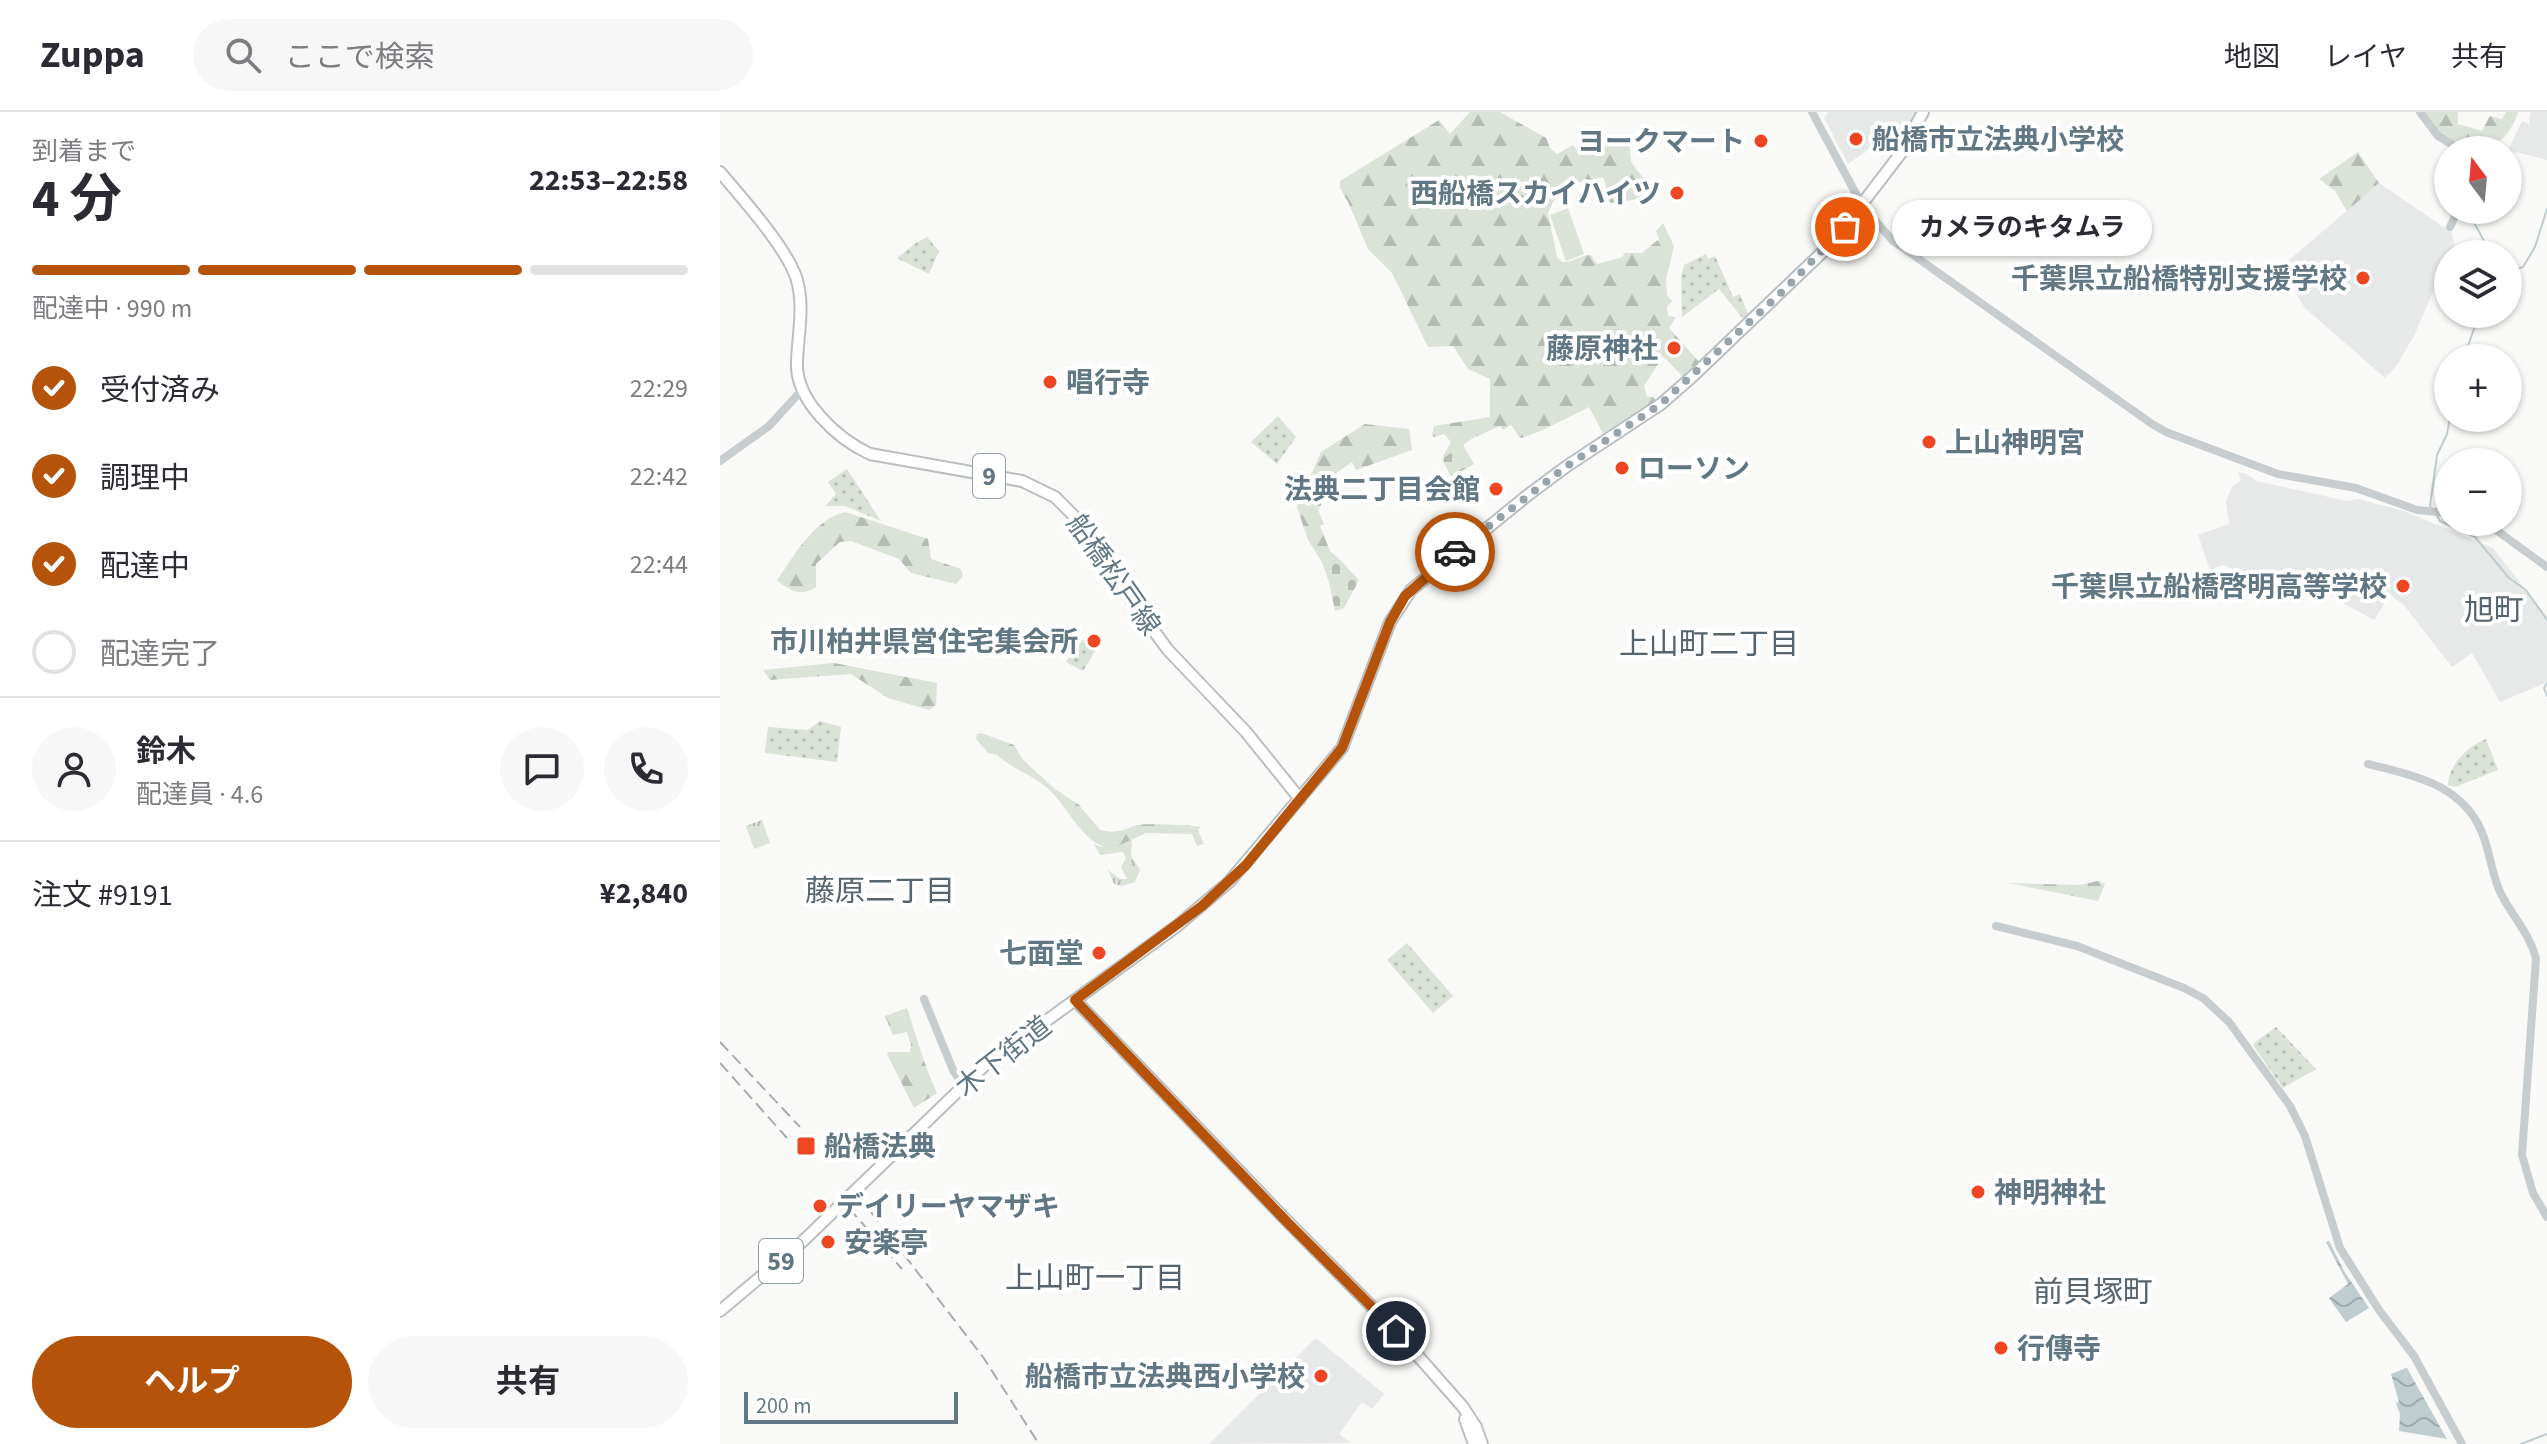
<!DOCTYPE html>
<html lang="ja">
<head>
<meta charset="utf-8">
<style>
  :root { --surface:#fff; --page:#f7f7f7; --text:#2b2b33; --muted:#7c7c81; --line:#e1e1e2; --accent:#b45309 }
  body { margin:0; font-family:"Source Sans 3","Noto Sans JP",sans-serif; background:var(--page); color:var(--text); height:100vh; display:flex; flex-direction:column; font-size:30px; white-space:nowrap }
  * { box-sizing:border-box; margin:0 }
  p { font-size:26px; color:var(--muted) }
  .icon { flex:none; width:44px; height:44px; fill:none; stroke:currentColor; stroke-width:2; stroke-linecap:round; stroke-linejoin:round }
  .map { position:relative; flex:1; overflow:hidden }
  .details { display:flex; flex-direction:column; background:var(--surface); width:720px }
  .details>* { flex:none }
  .needle { width:52px; rotate:344deg }
  .controls { position:absolute; left:1714px; top:24px; display:grid; gap:16px }
  .controls a { display:grid; place-items:center; width:88px; height:88px; border-radius:50%; background:var(--surface); box-shadow:0 2px 6px #0004; font-size:40px }
  .scale { position:absolute; left:24px; bottom:20px; width:214px; box-sizing:border-box; padding-left:8px; border:4px solid #627784; border-top:0; font-size:22px; line-height:28px; white-space:nowrap; color:#627784; -webkit-text-stroke:6px #fff; paint-order:stroke }
  .pin { position:absolute; display:grid; place-items:center; width:68px; height:68px; color:#fff; margin:-34px; border:4px solid #fff; border-radius:50%; box-shadow:0 2px 8px #0007 }
  .courier { position:absolute; display:grid; place-items:center; width:80px; height:80px; margin:-40px; border:6px solid #b45309; border-radius:50%; background:#fff; color:#222; box-shadow:0 2px 10px #0007 }
  .bubble { position:absolute; height:56px; border-radius:28px; background:var(--surface); box-shadow:0 2px 6px #0004; font-size:26px; font-weight:700; line-height:56px; text-align:center }
  .summary em { font-style:normal; font-weight:700 }
  .summary div { display:flex; flex-direction:column-reverse }
  .summary { display:flex; align-items:center; justify-content:space-between; height:136px; padding:0 32px }
  h1 { font-size:52px; font-weight:700; line-height:60px }
  .bar { display:grid; grid-template-columns:repeat(4,1fr); gap:12px 8px; align-content:center; height:96px; padding:0 32px }
  .bar i { height:10px; border-radius:6px; background:var(--line) }
  .bar .current { background:var(--accent) }
  .bar p { grid-column:span 4 }
  .line { display:flex; align-items:center; gap:20px; padding:0 32px; border-top:2px solid var(--line) }
  .line div { flex:1 }
  .round { display:grid; place-items:center; flex:none; width:84px; height:84px; border-radius:42px; background:var(--page) }
  ol { padding:0 32px; list-style:none }
  li { display:flex; align-items:center; gap:24px; height:88px }
  li p { margin-inline-start:auto }
  li .icon { padding:8px; border-radius:50%; background:var(--accent); color:#fff; stroke-width:4 }
  li:last-child { color:var(--muted) }
  li i { width:44px; height:44px; border:4px solid var(--line); border-radius:50% }
  .cta { display:flex; gap:16px; margin-top:auto; padding:16px 32px }
  .cta a { flex:1; height:92px; border-radius:48px; background:var(--accent); color:#fff; font-size:32px; font-weight:700; line-height:92px; text-align:center }
  .cta a+a { background:var(--page); color:var(--text) }
  header { display:flex; align-items:center; gap:48px; box-sizing:border-box; height:112px; padding:0 40px; background:var(--surface); border-bottom:2px solid var(--line) }
  header strong { font-size:38px }
  nav { display:flex; gap:44px; margin-inline-start:auto; font-size:28px }
  .search { width:560px; height:72px; background:var(--page); display:flex; align-items:center; gap:20px; box-sizing:border-box; padding:0 28px; border-radius:44px; color:var(--muted); font-size:30px }
  main { display:flex; flex:1; min-height:0 }
  .map>svg:first-child { display:block }
  .built { fill:#e7e9e8 }
  .grass { fill:url(#grass-tufts) }
  .forest { fill:url(#forest-firs) }
  .cemetery { fill:url(#cemetery-stones) }
  .park { fill:url(#park-dots) }
  .garden { fill:#dbe2d7 }
  .water { fill:url(#water-waves) }
  .lines { fill:none; stroke-linecap:round; stroke-linejoin:round }
  .stream { stroke:#bfccd0; stroke-width:2 }
  .major-casing { stroke:#babfc2; stroke-width:14 }
  .minor { stroke:#c7cccf; stroke-width:8 }
  .major { stroke:#fff; stroke-width:10 }
  .rail { stroke:#a5adb2; stroke-width:2; stroke-dasharray:12 6; stroke-linecap:butt }
  .done { stroke:#97a4ac; stroke-width:8; stroke-dasharray:0 14.4 }
  .route { stroke:#b45309; stroke-width:10 }
  .poi-dot { fill:#ee4522; stroke:#fff; stroke-width:3 }
  .labels { text-anchor:middle; stroke-width:8; stroke-linejoin:round; paint-order:stroke }
  .shield { fill:#fff; stroke:#91a0a9; stroke-width:2 }
  .shield-label { font-size:26px; font-weight:bold; fill:#627784 }
  .poi-label { font-size:28px; font-weight:bold; fill:#627784; stroke:#fff; text-anchor:start }
  .street-label { font-size:28px; fill:#627784; stroke:#fff }
  .neighbourhood-label { font-size:30px; fill:#55646e; stroke:#fff }
</style>
</head>
<body>
<header>
<strong>Zuppa</strong>
<div class="search"><svg class="icon" aria-label="search" viewBox="0 0 24 24"><circle cx="10" cy="10" r="6"/><path d="M15 15l6 6"/></svg>ここで検索</div>
<nav><a>地図</a><a>レイヤ</a><a>共有</a></nav>
</header>
<main>
<section class="details">
<div class="summary"><div><h1>4 分</h1><p>到着まで</p></div><em>22:53–22:58</em></div>
<div class="bar"><i class="current"></i><i class="current"></i><i class="current"></i><i></i><p>配達中 · 990 m</p></div>
<ol>
<li><svg class="icon" aria-label="check" viewBox="0 0 24 24"><path d="M5 12l5 5 9-10"/></svg>受付済み<p>22:29</p></li>
<li><svg class="icon" aria-label="check" viewBox="0 0 24 24"><path d="M5 12l5 5 9-10"/></svg>調理中<p>22:42</p></li>
<li><svg class="icon" aria-label="check" viewBox="0 0 24 24"><path d="M5 12l5 5 9-10"/></svg>配達中<p>22:44</p></li>
<li><i></i>配達完了</li>
</ol>
<div class="line" style="height:144px"><a class="round"><svg class="icon" aria-label="person" viewBox="0 0 24 24"><circle cx="12" cy="8" r="4"/><path d="M4 21q1-7 8-7t8 7"/></svg></a><div><b>鈴木</b><p>配達員 · 4.6</p></div><a class="round"><svg class="icon" aria-label="chat" viewBox="0 0 24 24"><path d="M4 5h16v11H9l-5 4z"/></svg></a><a class="round"><svg class="icon" aria-label="phone" viewBox="0 0 24 24"><path d="M5 4h4l2 5-3 2q2 4 5 5l2-3 5 2v4C11 20 4 13 5 4z"/></svg></a></div>
<div class="line" style="height:104px"><div>注文 #9191</div><b>¥2,840</b></div>
<div class="cta"><a>ヘルプ</a><a>共有</a></div>
</section>
<div class="map">
<svg width="1827" height="1332" viewBox="0 0 1827 1332">
  <defs>
    <pattern id="grass-tufts" width="24" height="20" patternUnits="userSpaceOnUse" patternTransform="scale(2)"><rect width="24" height="20" fill="#dbe2d7"/><path d="M3 7l-1-3M5 7V3M7 7l1-3M15 17l-1-3M17 17v-4M19 17l1-3" fill="none" stroke="#b5bcb4"/></pattern>
    <pattern id="forest-firs" width="22" height="20" patternUnits="userSpaceOnUse" patternTransform="scale(2)"><rect width="22" height="20" fill="#dbe2d7"/><path d="M5 1l3.5 6h-7zM16 11l3.5 6h-7z" fill="#b5bcb4"/></pattern>
    <pattern id="cemetery-stones" width="16" height="16" patternUnits="userSpaceOnUse" patternTransform="scale(2)"><rect width="16" height="16" fill="#dbe2d7"/><path d="M2 7V4a2 2 0 0 1 4 0v3zM10 15v-3a2 2 0 0 1 4 0v3z" fill="#b5bcb4"/></pattern>
    <pattern id="park-dots" width="8" height="8" patternUnits="userSpaceOnUse" patternTransform="scale(2)"><rect width="8" height="8" fill="#dbe2d7"/><path d="M2 2h.1M6 6h.1" fill="none" stroke="#b5bcb4" stroke-width="1.8" stroke-linecap="round"/></pattern>
    <pattern id="water-waves" width="16" height="10" patternUnits="userSpaceOnUse" patternTransform="scale(2)"><rect width="16" height="10" fill="#bfccd0"/><path d="M0 5q4-4 8 0t8 0" fill="none" stroke="#9faaae"/></pattern>
  </defs>
  <rect width="100%" height="100%" fill="#f9f9f7"/>
  <!-- built -->
  <path class="built" d="M1108 0H1196L1178 32 1163 19 1149 37 1128 52 1104 6Z
    M1811 0H1827V48L1788 38 1802 9 1809 12Z
    M1659 71 1731 120 1734 129V142H1728V154L1715 175 1695 222 1677 253 1665 266 1585 196 1560 156Z
    M1518 360 1527 362 1536 369 1627 389 1638 387 1684 399 1773 436 1827 505V570L1780 590 1752 541 1732 555 1683 492 1670 483 1654 508 1594 475 1568 477 1537 468 1503 453 1490 458 1478 423 1509 412 1506 389 1512 375 1521 368Z
    M596 1226 664 1282 652 1297 642 1290 619 1322 631 1331 489 1332Z"/>
  <!-- grass -->
  <path class="grass" d="M42 708 50 731 34 737 26 714Z
    M412 727 411 744 420 758 415 770 402 774 394 772 388 758 400 767H407L401 755 406 746 403 740 380 743 374 732 382 735Z"/>
  <!-- forest -->
  <path class="forest" d="M750 0H780L826 26 830 36 837 42 853 33 857 38 899 26 901 31 909 30 911 50 935 82 932 85 891 91C885 84 888 74 883 65L849 73 833 90 828 101 837 145 842 150C853 151 860 143 871 143L877 152 903 145 904 141H922L939 127 936 119 943 111 954 134 946 167 947 183 952 189 947 195 948 204 956 205 949 216 980 251 964 266 943 244 924 274 927 285H933L936 289 884 323 869 295C857 301 809 326 800 326L791 313 783 318 780 314 753 326 724 346 723 344 731 330 724 322 714 325 712 323 714 314 770 305V267L748 257 733 234 708 235 672 161 648 137 629 92 620 76V69L719 8 730 22Z
    M1704 0H1738V12L1762 19 1770 4 1782 7 1786 0H1798C1781 55 1726 44 1704 0Z
    M1638 40 1659 71 1627 99 1615 79 1599 67Z
    M645 312 689 317 692 338 636 358 632 350 608 367 603 377 602 391 598 398 604 412 600 414 610 439 618 446 602 450 588 428 577 395 601 340Z
    M125 400 208 427 211 447 241 457 243 464 236 472 191 461 179 447 131 429 120 430 96 452V475C80 486 69 478 57 468 75 443 93 408 125 400Z
    M114 551 217 571 216 593 209 598 168 586 131 562 50 568 43 558Z
    M261 621 294 633 303 648 335 677 359 693 380 718C396 722 403 718 417 713 426 711 472 713 481 715L478 718 484 732 477 734 472 722 426 721 391 737C360 731 348 692 325 674 310 662 291 656 277 643L268 641 256 627 257 622Z
    M1378 769 1385 772 1378 789 1289 771 1359 773Z
    M187 896C197 926 204 953 217 981L194 996 167 942 168 940H190L191 932 187 920 173 923 165 904Z"/>
  <!-- cemetery -->
  <path class="cemetery" d="M743 333 754 352 731 365 722 347Z
    M618 446 639 468 624 496 615 499 609 470 602 450Z"/>
  <!-- park -->
  <path class="park" d="M207 125 219 139 209 162 177 146 196 131Z
    M986 142 988 147 995 144 1013 185 1020 182 1029 204 1024 208 999 177 962 205 961 165 964 153Z
    M558 304 576 325 557 352 531 330Z
    M127 357 161 409 125 394H105L116 382 108 370Z
    M360 527 377 536 363 559 346 550Z
    M100 609 121 615 117 650 45 641 48 615 88 618Z
    M1766 627 1778 658 1735 675 1728 673C1729 652 1748 634 1766 627Z
    M687 831 733 884 713 901 667 848Z
    M1556 915 1596 957 1563 976 1534 935V931Z"/>
  <!-- garden -->
  <path class="garden" d="M848 96 864 142 846 149 830 103Z"/>
  <!-- water -->
  <path class="water" d="M1609 1129 1624 1159 1649 1196 1626 1210 1609 1186 1628 1172 1606 1130Z
    M1686 1256H1687L1727 1327 1679 1319 1680 1302 1676 1291 1679 1290 1671 1262Z"/>
  <g class="lines">
    <!-- stream -->
    <path class="stream" d="M1747 98 1768 136 1767 142
      M1788 159 1803 155 1815 135 1827 97
      M1744 246 1759 202
      M1712 397 1710 394 1717 343 1727 322 1730 306
      M1716 402 1720 409 1755 425 1789 466 1806 478 1827 508
      M1827 571 1824 576 1827 584
      M1801 1332 1827 1322"/>
    <!-- major casing -->
    <g class="major-casing">
      <path id="major" d="M0 60C22 86 65 134 76 165 85 193 78 221 77 250 75 289 118 327 150 342L302 369 335 385 358 408 417 496 448 538 526 620 580 687
        M355 888 564 1106 676 1219 743 1295 756 1315 762 1332
        M0 1199 83 1129 264 954 457 814 509 770 622 636 670 510 691 478 808 383 847 354 941 292 973 264 1112 131 1181 41 1203 0
        M745 1307 754 1332"/>
    </g>
    <!-- minor -->
    <path class="minor" d="M1092 0 1142 93 1172 128 1432 312 1446 320 1558 362 1636 376 1697 398 1728 401
      M1700 0 1718 24 1741 38
      M1730 115 1738 98
      M0 349 49 314 83 277
      M1765 410 1827 455
      M1648 652C1689 662 1736 671 1758 712 1770 733 1770 760 1781 782 1793 805 1809 821 1816 846L1802 1043 1813 1081 1827 1105
      M1276 814 1357 834 1464 876 1483 886 1509 910 1570 994 1585 1024 1620 1136 1659 1198 1694 1244 1742 1332
      M204 887 233 958 243 973"/>
    <!-- major -->
    <use href="#major" class="major"/>
    <!-- rail -->
    <path class="rail" d="M0 930 80 1015
      M0 951 67 1026
      M140 1086 263 1245 319 1332
      M129 1096 182 1157"/>
  </g>
  <g class="lines">
    <!-- done -->
    <path class="done" d="M735 440 847 354 941 292 1065 177 1125 115"/>
    <!-- route -->
    <path class="route" d="M676 1219 567 1110 355 888 482 794 526 753 622 636 670 510 685 484 735 440"/>
  </g>
  <!-- markers -->
  <g class="poi-dot">
    <circle cx="1136" cy="27" r="8"/>
    <circle cx="1041" cy="29" r="8"/>
    <circle cx="957" cy="81" r="8"/>
    <circle cx="1643" cy="166" r="8"/>
    <circle cx="954" cy="236" r="8"/>
    <circle cx="330" cy="270" r="8"/>
    <circle cx="1209" cy="330" r="8"/>
    <circle cx="902" cy="356" r="8"/>
    <circle cx="776" cy="377" r="8"/>
    <circle cx="1683" cy="474" r="8"/>
    <circle cx="374" cy="529" r="8"/>
    <circle cx="379" cy="841" r="8"/>
    <rect x="76" y="1024" width="20" height="20" rx="4"/>
    <circle cx="1258" cy="1080" r="8"/>
    <circle cx="100" cy="1094" r="8"/>
    <circle cx="108" cy="1130" r="8"/>
    <circle cx="1281" cy="1236" r="8"/>
    <circle cx="601" cy="1264" r="8"/>
  </g>
  <g class="labels">
    <!-- shield labels -->
    <g class="shield">
      <rect x="253" y="342" width="32" height="44" rx="6"/>
      <rect x="39" y="1127" width="44" height="44" rx="6"/>
    </g>
    <g class="shield-label">
      <text x="269" y="373">9</text>
      <text x="61" y="1158">59</text>
    </g>
    <!-- poi labels -->
    <g class="poi-label">
      <text x="1152" y="37">船橋市立法典小学校</text>
      <text x="1025" y="39" text-anchor="end">ヨークマート</text>
      <text x="941" y="91" text-anchor="end">西船橋スカイハイツ</text>
      <text x="1627" y="176" text-anchor="end">千葉県立船橋特別支援学校</text>
      <text x="938" y="246" text-anchor="end">藤原神社</text>
      <text x="346" y="280">唱行寺</text>
      <text x="1225" y="340">上山神明宮</text>
      <text x="918" y="366">ローソン</text>
      <text x="760" y="387" text-anchor="end">法典二丁目会館</text>
      <text x="1667" y="484" text-anchor="end">千葉県立船橋啓明高等学校</text>
      <text x="358" y="539" text-anchor="end">市川柏井県営住宅集会所</text>
      <text x="363" y="851" text-anchor="end">七面堂</text>
      <text x="104" y="1044">船橋法典</text>
      <text x="1274" y="1090">神明神社</text>
      <text x="116" y="1104">デイリーヤマザキ</text>
      <text x="124" y="1140">安楽亭</text>
      <text x="1297" y="1246">行傳寺</text>
      <text x="585" y="1274" text-anchor="end">船橋市立法典西小学校</text>
    </g>
    <!-- street labels -->
    <g class="street-label">
      <text transform="translate(394 462) rotate(55)" y="10">船橋松戸線</text>
      <text transform="translate(283 944) rotate(-38)" y="10">木下街道</text>
    </g>
    <!-- neighbourhood labels -->
    <g class="neighbourhood-label">
      <text x="1774" y="508">旭町</text>
      <text x="989" y="542">上山町二丁目</text>
      <text x="160" y="789">藤原二丁目</text>
      <text x="375" y="1176">上山町一丁目</text>
      <text x="1373" y="1190">前貝塚町</text>
    </g>
  </g>
</svg>
<div class="controls">
<a><svg class="needle" viewBox="-14 -14 28 28"><path d="M0-13l5 13h-10z" fill="#e53935"/><path d="M0 13l5-13h-10z" fill="#7c7c81"/></svg></a>
<a><svg class="icon" aria-label="layers" viewBox="0 0 24 24"><path d="M12 4l9 5-9 5-9-5zM3 14l9 5 9-5"/></svg></a>
<a>+</a>
<a>−</a>
</div>
<div class="scale">200 m</div>
<div class="pin" style="left:1125px;top:115px;background:#ea580c"><svg class="icon" aria-label="bag" viewBox="0 0 24 24"><path d="M5 8h14l-1 12H6zM9 8a3 3 0 0 1 6 0"/></svg></div>
<div class="pin" style="left:676px;top:1219px;background:#1f2937"><svg class="icon" aria-label="home" viewBox="0 0 24 24"><path d="M3 11l9-7 9 7M6 9v11h12V9"/></svg></div>
<div class="courier" style="left:735px;top:440px"><svg class="icon" aria-label="car" viewBox="0 0 24 24"><path d="M5 17H2v-5l4-1 3-4h7l3 4 3 1v5h-3M9 17h6M6 11h13"/><circle cx="7" cy="17" r="2"/><circle cx="17" cy="17" r="2"/></svg></div>
<div class="bubble" style="left:1172px;top:88px;width:260px">カメラのキタムラ</div>
</div>
</main>
</body>
</html>
